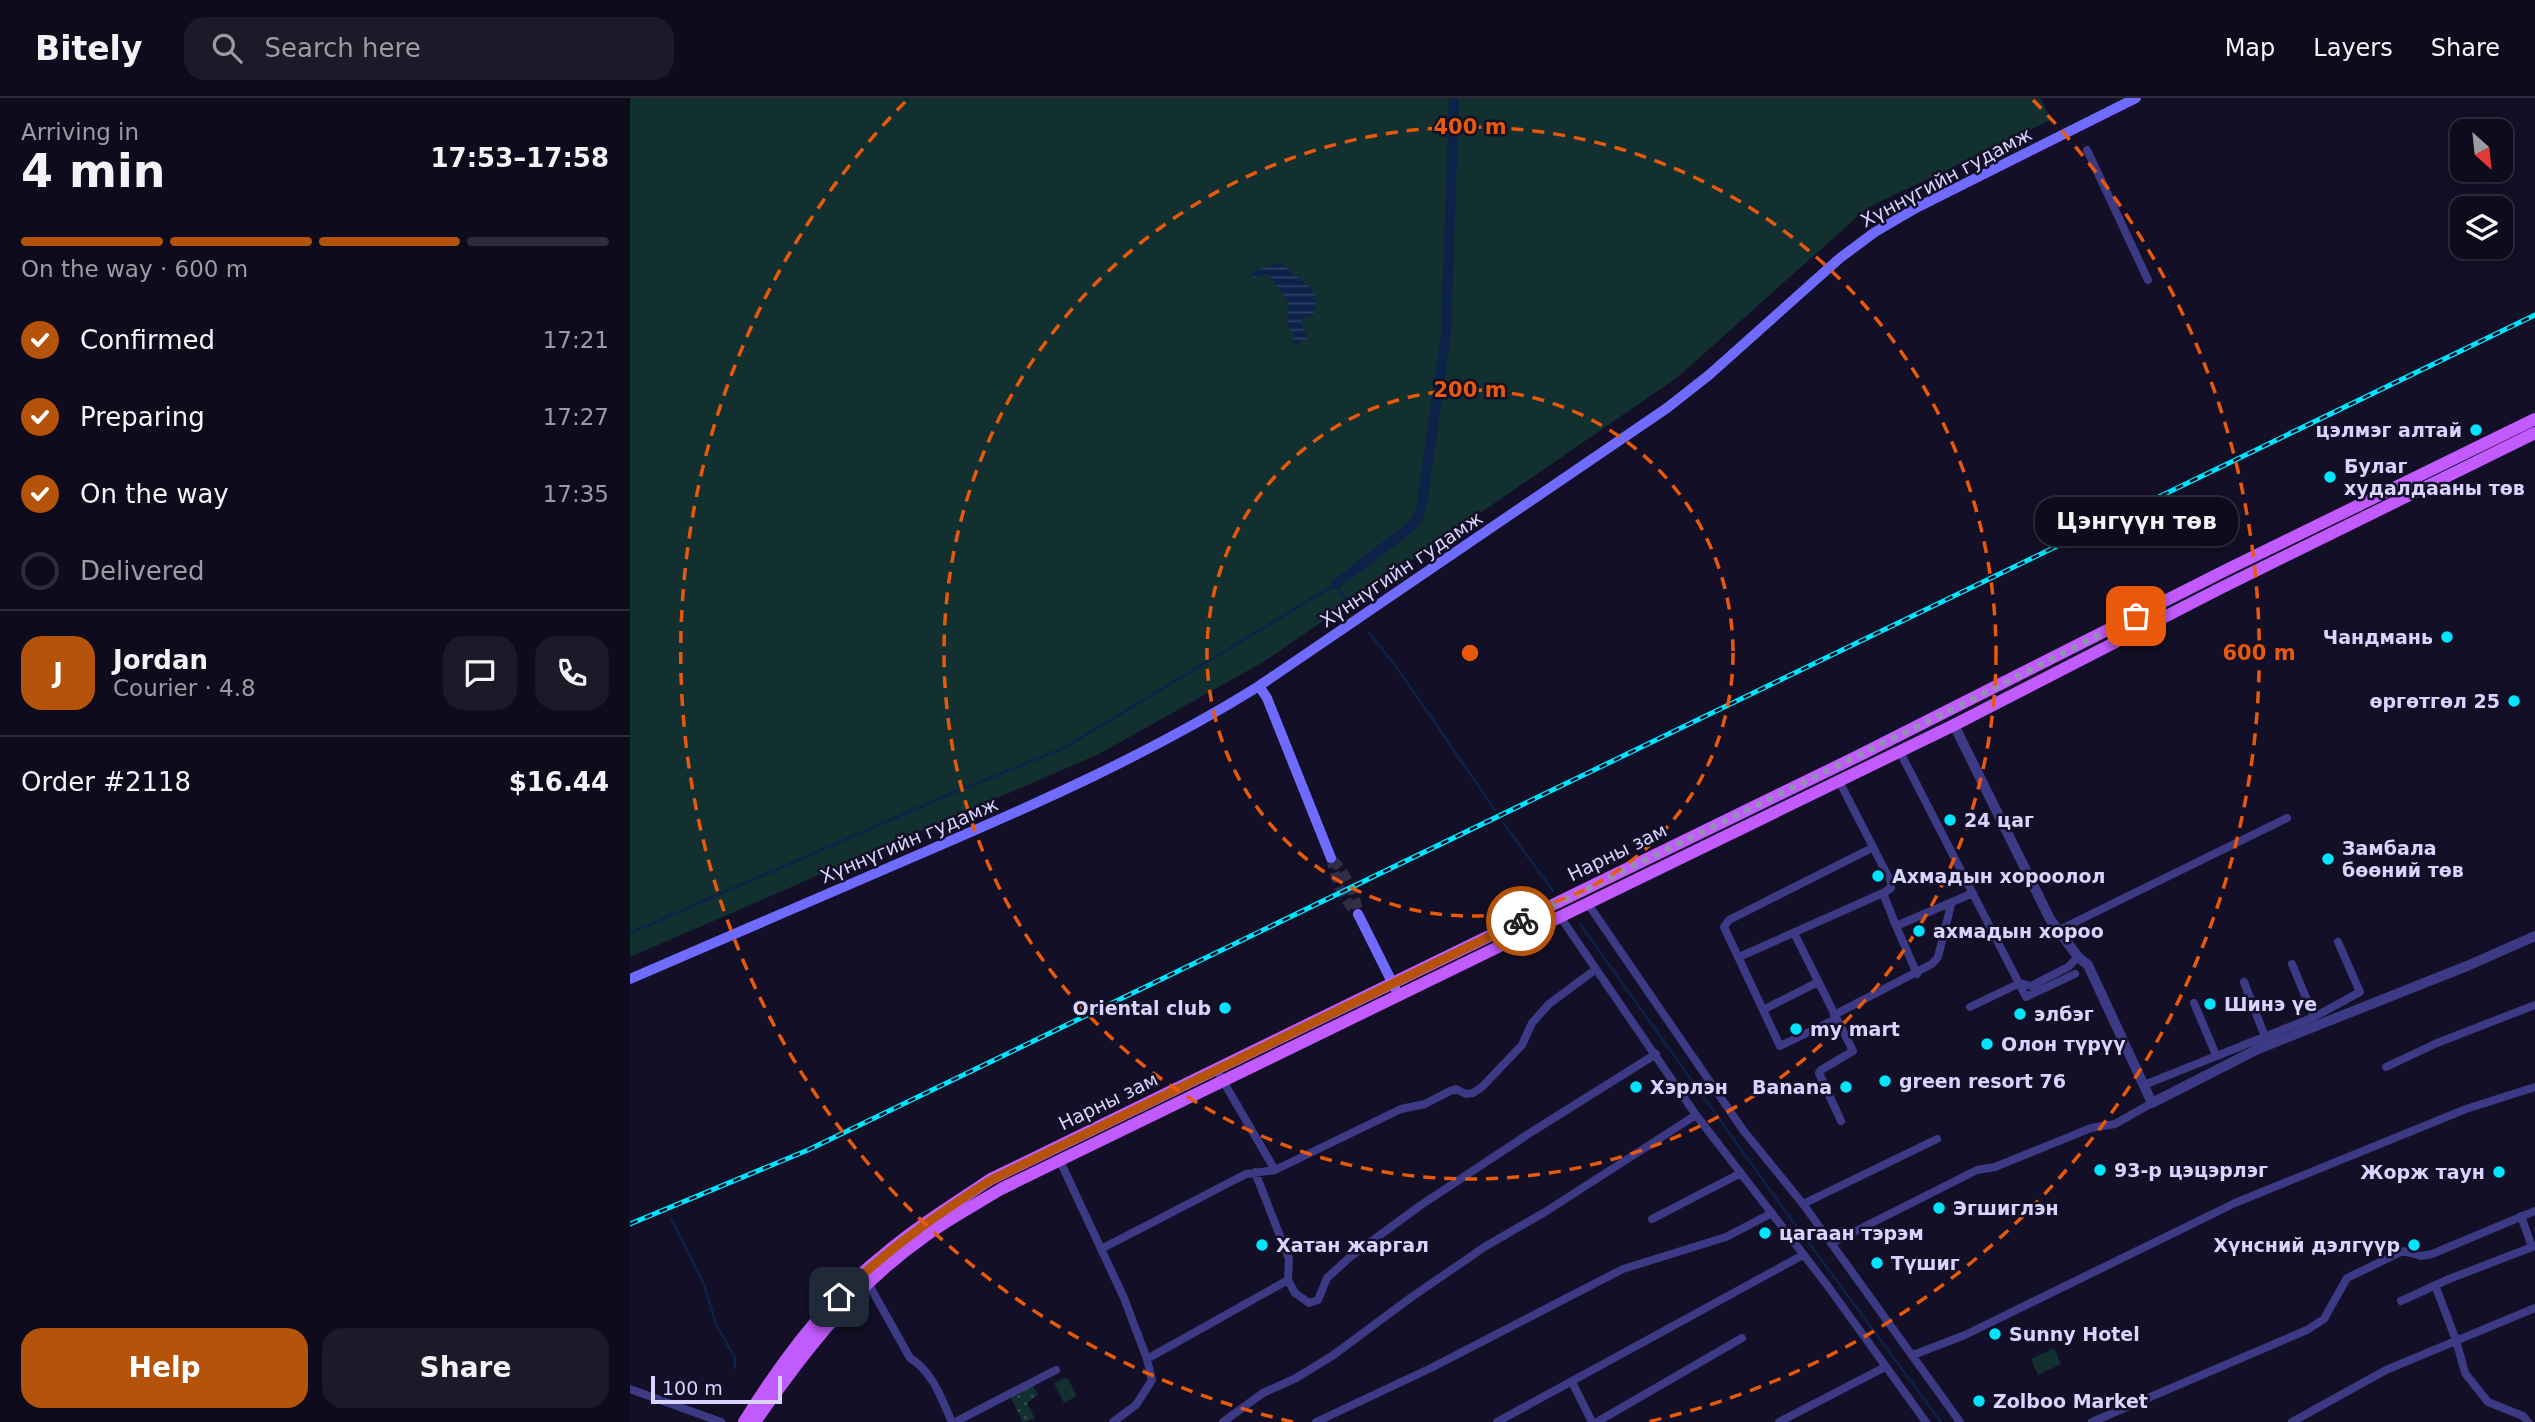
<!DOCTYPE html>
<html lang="en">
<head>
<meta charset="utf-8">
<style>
  :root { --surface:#0e0b1c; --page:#1c1929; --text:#f1f3f6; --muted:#9b9ba3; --line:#2e2b3b; --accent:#b45309 }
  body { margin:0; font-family:"DejaVu Sans",sans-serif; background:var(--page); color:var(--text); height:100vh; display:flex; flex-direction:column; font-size:26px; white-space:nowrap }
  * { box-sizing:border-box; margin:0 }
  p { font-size:23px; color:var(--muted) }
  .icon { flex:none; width:38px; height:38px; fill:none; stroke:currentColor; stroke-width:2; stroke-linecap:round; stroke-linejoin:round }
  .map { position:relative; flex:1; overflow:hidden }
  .sheet { display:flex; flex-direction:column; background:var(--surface); width:630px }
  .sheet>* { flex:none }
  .needle { width:46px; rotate:153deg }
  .tools { position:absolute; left:1820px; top:21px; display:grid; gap:14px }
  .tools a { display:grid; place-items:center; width:63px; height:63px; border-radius:14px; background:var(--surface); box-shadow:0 4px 18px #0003,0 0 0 2px var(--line); font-size:35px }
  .scale { position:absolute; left:21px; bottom:18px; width:131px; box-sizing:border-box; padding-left:7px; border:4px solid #d9d4ff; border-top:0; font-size:19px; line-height:24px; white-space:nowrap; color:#d9d4ff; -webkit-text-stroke:5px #130f26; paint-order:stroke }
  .pin { position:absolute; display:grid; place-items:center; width:60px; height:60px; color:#fff; margin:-30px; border-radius:14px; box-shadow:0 4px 10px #0006 }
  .courier { position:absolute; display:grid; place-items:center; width:70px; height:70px; margin:-35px; border:5px solid #b45309; border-radius:50%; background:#fff; color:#222; box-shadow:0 2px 9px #0007 }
  .bubble { position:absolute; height:49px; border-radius:21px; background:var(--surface); box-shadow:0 4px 18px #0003,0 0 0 2px var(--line); font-size:23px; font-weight:800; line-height:49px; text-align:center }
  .summary em { font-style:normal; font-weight:800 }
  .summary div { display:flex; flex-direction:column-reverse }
  .summary { display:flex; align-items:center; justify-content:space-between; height:119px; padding:0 21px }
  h1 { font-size:46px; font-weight:800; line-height:52px }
  .bar { display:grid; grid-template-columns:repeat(4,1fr); gap:10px 7px; align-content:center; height:84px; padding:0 21px }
  .bar i { height:9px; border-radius:5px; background:var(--line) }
  .bar .on { background:var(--accent) }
  .bar p { grid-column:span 4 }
  .line { display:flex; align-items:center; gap:18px; padding:0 21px; border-top:2px solid var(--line) }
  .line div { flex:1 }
  .round { display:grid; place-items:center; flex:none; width:74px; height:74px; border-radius:21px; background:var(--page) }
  ol { padding:0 21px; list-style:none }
  li { display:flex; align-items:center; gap:21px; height:77px }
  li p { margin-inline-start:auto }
  li .icon { padding:7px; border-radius:50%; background:var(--accent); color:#fff; stroke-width:4 }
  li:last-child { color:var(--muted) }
  li i { width:38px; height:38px; border:4px solid var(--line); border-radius:50% }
  .primary-button { display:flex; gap:14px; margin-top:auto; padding:14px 21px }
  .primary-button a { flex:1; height:80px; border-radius:21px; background:var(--accent); color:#fff; font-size:28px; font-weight:800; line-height:80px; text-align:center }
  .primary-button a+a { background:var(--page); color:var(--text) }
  header { display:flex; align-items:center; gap:42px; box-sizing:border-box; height:98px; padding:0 35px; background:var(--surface); border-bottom:2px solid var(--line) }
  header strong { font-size:33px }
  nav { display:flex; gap:38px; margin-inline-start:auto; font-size:24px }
  .search { width:490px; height:63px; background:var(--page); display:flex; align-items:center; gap:18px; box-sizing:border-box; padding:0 24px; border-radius:21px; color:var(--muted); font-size:26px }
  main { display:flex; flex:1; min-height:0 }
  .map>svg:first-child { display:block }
  .grass { fill:url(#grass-dots) }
  .green { fill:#12302f }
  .water { fill:url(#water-rules) }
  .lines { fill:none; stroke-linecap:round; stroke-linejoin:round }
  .stream { stroke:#0c2248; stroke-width:2.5 }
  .canal { stroke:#0c2248; stroke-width:10 }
  .secondary-tunnel { stroke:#312d47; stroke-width:10; stroke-dasharray:10 5; stroke-linecap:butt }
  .minor { stroke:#3d3a85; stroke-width:8 }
  .tertiary { stroke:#3d3a85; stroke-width:10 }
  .secondary { stroke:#6f6bff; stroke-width:10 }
  .primary { stroke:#c25bff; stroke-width:12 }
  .rail-casing { stroke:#00e5ff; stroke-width:5 }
  .rail { stroke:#130f26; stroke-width:2.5; stroke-dasharray:8; stroke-linecap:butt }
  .done { stroke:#948fb3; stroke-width:7; stroke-dasharray:0 12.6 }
  .route { stroke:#b45309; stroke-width:9 }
  .ring { fill:none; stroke:#e8590c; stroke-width:3.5; stroke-dasharray:12 9 }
  .poi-dot { fill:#00e5ff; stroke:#130f26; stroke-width:2.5 }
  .labels { text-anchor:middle; stroke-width:5; stroke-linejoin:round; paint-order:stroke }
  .street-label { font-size:19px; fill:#d9d4ff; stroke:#130f26 }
  .poi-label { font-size:19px; font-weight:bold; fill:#d9d4ff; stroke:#130f26; text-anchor:start }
  .centre { fill:#e8590c; stroke:#130f26; stroke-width:3.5 }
  .ring-label { font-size:21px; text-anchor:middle; font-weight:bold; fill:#e8590c; stroke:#130f26; stroke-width:5; stroke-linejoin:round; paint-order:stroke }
</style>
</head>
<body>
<header>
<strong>Bitely</strong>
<div class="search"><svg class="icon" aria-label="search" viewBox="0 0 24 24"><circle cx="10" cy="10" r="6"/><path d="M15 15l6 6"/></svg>Search here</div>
<nav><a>Map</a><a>Layers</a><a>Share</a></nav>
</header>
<main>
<section class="sheet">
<div class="summary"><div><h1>4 min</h1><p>Arriving in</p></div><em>17:53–17:58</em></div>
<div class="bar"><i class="on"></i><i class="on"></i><i class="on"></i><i></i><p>On the way · 600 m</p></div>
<ol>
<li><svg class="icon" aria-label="check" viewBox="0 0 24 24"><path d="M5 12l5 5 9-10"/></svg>Confirmed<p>17:21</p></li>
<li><svg class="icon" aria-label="check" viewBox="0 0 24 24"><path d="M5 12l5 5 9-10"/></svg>Preparing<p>17:27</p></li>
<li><svg class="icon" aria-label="check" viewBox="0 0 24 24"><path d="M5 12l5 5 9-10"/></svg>On the way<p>17:35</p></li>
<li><i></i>Delivered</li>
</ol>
<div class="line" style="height:126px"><b class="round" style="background:var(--accent);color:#fff">J</b><div><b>Jordan</b><p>Courier · 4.8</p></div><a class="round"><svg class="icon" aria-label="chat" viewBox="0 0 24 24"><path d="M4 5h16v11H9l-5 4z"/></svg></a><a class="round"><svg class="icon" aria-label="phone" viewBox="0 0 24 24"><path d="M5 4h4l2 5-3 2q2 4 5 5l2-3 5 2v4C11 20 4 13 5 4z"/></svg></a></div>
<div class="line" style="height:91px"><div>Order #2118</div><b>$16.44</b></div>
<div class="primary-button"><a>Help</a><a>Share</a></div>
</section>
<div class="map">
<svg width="1905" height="1324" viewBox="0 0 1905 1324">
  <defs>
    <pattern id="grass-dots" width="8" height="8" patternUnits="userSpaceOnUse" patternTransform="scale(1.75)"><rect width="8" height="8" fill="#12302f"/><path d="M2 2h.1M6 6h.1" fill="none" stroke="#344d4e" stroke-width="1.8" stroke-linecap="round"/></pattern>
    <pattern id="water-rules" width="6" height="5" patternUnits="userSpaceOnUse" patternTransform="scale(1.75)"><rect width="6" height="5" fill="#0c2248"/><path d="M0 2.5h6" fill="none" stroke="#2f4163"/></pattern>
  </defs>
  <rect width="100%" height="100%" fill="#130f26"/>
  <!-- grass -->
  <path class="grass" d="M403 1288 408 1296 397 1305 405 1321 393 1324 380 1298Z"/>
  <!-- green -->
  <path class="green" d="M0 0H1410L1421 22 1237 110 1048 279 635 563 469 656 0 859Z
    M1424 1250 1431 1266 1408 1277 1401 1261Z
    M437 1279 447 1298 434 1305 424 1285Z"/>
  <!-- water -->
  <path class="water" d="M648 165C656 167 656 170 662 175 676 186 692 194 683 217L672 220 671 223 677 240 667 247 664 245 663 236 657 225 659 205 640 178 635 176 624 180 621 177 623 173Z"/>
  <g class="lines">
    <!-- stream -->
    <path class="stream" d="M739 535 765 567 865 712
      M874 726 923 793
      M950 826 1153 1110 1311 1324
      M0 835 325 694 434 650 706 486 717 504
      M41 1120 74 1187 86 1226 105 1260V1270"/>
    <!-- canal -->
    <path class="canal" d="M706 486 778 431 785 424 791 412 816 237 824 0"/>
    <!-- secondary-tunnel -->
    <path class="secondary-tunnel" d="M701 760C705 779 713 804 728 816
      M703 762C716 775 727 798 728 816"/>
    <!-- minor -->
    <path class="minor" d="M1457 52 1518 182
      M1270 654 1396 899 1445 876
      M1209 683 1261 784V790L1253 795 1266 828 1343 795
      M958 806 1113 1032 1173 1106 1330 1324
      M929 817 1066 1017 1197 1187 1296 1324
      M1266 828 1287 876
      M1429 832 1657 720
      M1164 835 1223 953 1191 972 1189 975 1211 1023
      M1109 859 1253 795
      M1662 866 1684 919
      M1614 884 1635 939
      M1564 905 1586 957
      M1340 909 1390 885 1401 888 1438 869 1448 859
      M1133 912 1188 884
      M1204 917 1302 866 1308 859 1321 807
      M1206 921 1150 948 1094 829 1099 822 1242 750
      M1756 969 1807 945 1905 907
      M1514 987 1684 919 1730 894 1708 844
      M430 1063 494 1200 517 1261 522 1282 506 1307 483 1324
      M645 1072 771 1011 795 1006 820 993 826 991 836 996 843 995 852 989 892 947 902 925 919 906 966 871
      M625 1074 659 1161 658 1182 665 1195 679 1205 688 1202 697 1180 720 1159 791 1107 903 1033 1026 956
      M1173 1106 1307 1041
      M1891 1118 1902 1149
      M1022 1121 1111 1075
      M1202 1145 1347 1072 1365 1069 1461 1030 1485 1026 1522 1005
      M471 1151 616 1076 645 1072 586 971
      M238 1185 280 1260C303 1274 311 1300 322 1324
      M1805 1187 1826 1242 1835 1275 1858 1304 1893 1318 1898 1324
      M1771 1203 1819 1181 1905 1148
      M1283 1257 1335 1237 1605 1105 1836 1011 1905 989
      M517 1261 658 1182
      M942 1284 962 1324
      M0 1291 91 1324
      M325 1324 426 1272
      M593 1324 633 1295 666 1280 702 1258 783 1198 856 1148 915 1114 1066 1017
      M686 1324 801 1270 993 1171 1096 1139 1142 1115
      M867 1324 1173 1157
      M967 1324 1112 1240
      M1149 1324 1255 1269
      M1462 1324 1677 1232 1694 1221 1717 1180 1773 1153 1791 1158 1802 1156 1905 1113
      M1662 1324 1756 1272 1905 1210"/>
    <!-- tertiary -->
    <path class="tertiary" d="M1324 627 1420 821 1448 859 1458 867 1522 1005 1628 951 1837 868 1905 838"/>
    <!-- secondary -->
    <path class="secondary" d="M629 588 637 600 701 760
      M728 816 769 898
      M0 881C99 838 198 796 297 753 411 704 523 654 629 588L1037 310 1079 277 1210 160 1245 134 1286 110 1506 0"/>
    <!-- primary -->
    <path class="primary" d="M114 1324C151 1264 195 1204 251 1159 285 1130 323 1106 361 1081L1230 657 1598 471 1905 321
      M125 1324C173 1255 224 1188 294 1139 318 1121 345 1107 371 1091L1324 627 1591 490 1905 335"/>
    <!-- rail casing -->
    <g class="rail-casing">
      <path id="rail" d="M0 1126 178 1052 1905 217"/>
    </g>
    <!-- rail -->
    <use href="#rail" class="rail"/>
  </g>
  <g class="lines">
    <!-- done -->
    <path class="done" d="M891 823 1331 607 1506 518"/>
    <!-- route -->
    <path class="route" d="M209 1199C255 1153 306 1117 361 1082L891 823"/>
  </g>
  <!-- distance rings -->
  <g class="ring">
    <circle cx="840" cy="555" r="263"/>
    <circle cx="840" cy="555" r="526"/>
    <path d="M663 1324A789 789 0 0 1 277 2M1403 2A789 789 0 0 1 1017 1324"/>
  </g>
  <!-- markers -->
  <g class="poi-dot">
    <circle cx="1846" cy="332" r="7"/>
    <circle cx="1700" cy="379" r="7"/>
    <circle cx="1817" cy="539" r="7"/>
    <circle cx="1884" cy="603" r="7"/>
    <circle cx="1320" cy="722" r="7"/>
    <circle cx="1698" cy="761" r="7"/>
    <circle cx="1248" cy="778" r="7"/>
    <circle cx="1289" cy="833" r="7"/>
    <circle cx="1580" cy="906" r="7"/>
    <circle cx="595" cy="910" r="7"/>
    <circle cx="1390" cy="916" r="7"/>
    <circle cx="1166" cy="931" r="7"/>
    <circle cx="1357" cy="946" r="7"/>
    <circle cx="1255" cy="983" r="7"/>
    <circle cx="1006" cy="989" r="7"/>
    <circle cx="1216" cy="989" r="7"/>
    <circle cx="1470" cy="1072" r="7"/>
    <circle cx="1869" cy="1074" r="7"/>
    <circle cx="1309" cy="1110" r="7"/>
    <circle cx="1135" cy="1135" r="7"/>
    <circle cx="632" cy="1147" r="7"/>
    <circle cx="1784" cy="1147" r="7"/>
    <circle cx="1247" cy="1165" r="7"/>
    <circle cx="1365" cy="1236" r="7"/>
    <circle cx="1349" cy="1303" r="7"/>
  </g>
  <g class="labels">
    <!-- street labels -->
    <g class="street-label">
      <text transform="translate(1316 79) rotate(-28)" y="7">Хүннүгийн гудамж</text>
      <text transform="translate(771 471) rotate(-34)" y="7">Хүннүгийн гудамж</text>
      <text transform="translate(279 742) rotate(-23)" y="7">Хүннүгийн гудамж</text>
      <text transform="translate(987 754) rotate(-26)" y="7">Нарны зам</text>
      <text transform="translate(478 1003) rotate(-26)" y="7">Нарны зам</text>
    </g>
    <!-- poi labels -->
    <g class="poi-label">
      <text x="1832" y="339" text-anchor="end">цэлмэг алтай</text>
      <text x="1714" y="375">Булаг<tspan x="1714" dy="22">худалдааны төв</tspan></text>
      <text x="1803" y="546" text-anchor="end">Чандмань</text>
      <text x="1870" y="610" text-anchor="end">өргөтгөл 25</text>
      <text x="1334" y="729">24 цаг</text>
      <text x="1712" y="757">Замбала<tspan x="1712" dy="22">бөөний төв</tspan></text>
      <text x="1262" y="785">Ахмадын хороолол</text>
      <text x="1303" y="840">ахмадын хороо</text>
      <text x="1594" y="913">Шинэ үе</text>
      <text x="581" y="917" text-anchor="end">Oriental club</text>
      <text x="1404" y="923">элбэг</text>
      <text x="1180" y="938">my mart</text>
      <text x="1371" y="953">Олон түрүү</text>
      <text x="1269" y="990">green resort 76</text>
      <text x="1020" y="996">Хэрлэн</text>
      <text x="1202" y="996" text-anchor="end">Banana</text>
      <text x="1484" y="1079">93-р цэцэрлэг</text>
      <text x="1855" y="1081" text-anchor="end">Жорж таун</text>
      <text x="1323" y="1117">Эгшиглэн</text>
      <text x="1149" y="1142">цагаан тэрэм</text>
      <text x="646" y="1154">Хатан жаргал</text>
      <text x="1770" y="1154" text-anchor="end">Хүнсний дэлгүүр</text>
      <text x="1261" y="1172">Түшиг</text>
      <text x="1379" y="1243">Sunny Hotel</text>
      <text x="1363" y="1310">Zolboo Market</text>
    </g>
  </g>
  <circle cx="840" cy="555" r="10" class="centre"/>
  <g class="ring-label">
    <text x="840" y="36">400 m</text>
    <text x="840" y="299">200 m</text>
    <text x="1629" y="562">600 m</text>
  </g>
</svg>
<div class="tools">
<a><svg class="needle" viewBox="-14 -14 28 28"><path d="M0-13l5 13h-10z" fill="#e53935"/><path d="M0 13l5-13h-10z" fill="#9b9ba3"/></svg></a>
<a><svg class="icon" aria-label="layers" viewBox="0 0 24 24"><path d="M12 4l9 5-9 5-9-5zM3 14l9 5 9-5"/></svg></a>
</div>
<div class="scale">100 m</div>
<div class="pin" style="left:1506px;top:518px;background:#ea580c"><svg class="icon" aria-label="bag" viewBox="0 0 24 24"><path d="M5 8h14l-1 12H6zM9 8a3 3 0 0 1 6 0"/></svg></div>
<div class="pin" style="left:209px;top:1199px;background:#1f2937"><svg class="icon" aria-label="home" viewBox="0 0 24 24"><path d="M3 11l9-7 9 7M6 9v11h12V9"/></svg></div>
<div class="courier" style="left:891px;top:823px"><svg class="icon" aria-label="bike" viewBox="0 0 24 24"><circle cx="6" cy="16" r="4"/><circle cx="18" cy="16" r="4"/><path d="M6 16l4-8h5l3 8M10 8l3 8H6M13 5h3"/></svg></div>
<div class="bubble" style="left:1405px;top:399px;width:203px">Цэнгүүн төв</div>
</div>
</main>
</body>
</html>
